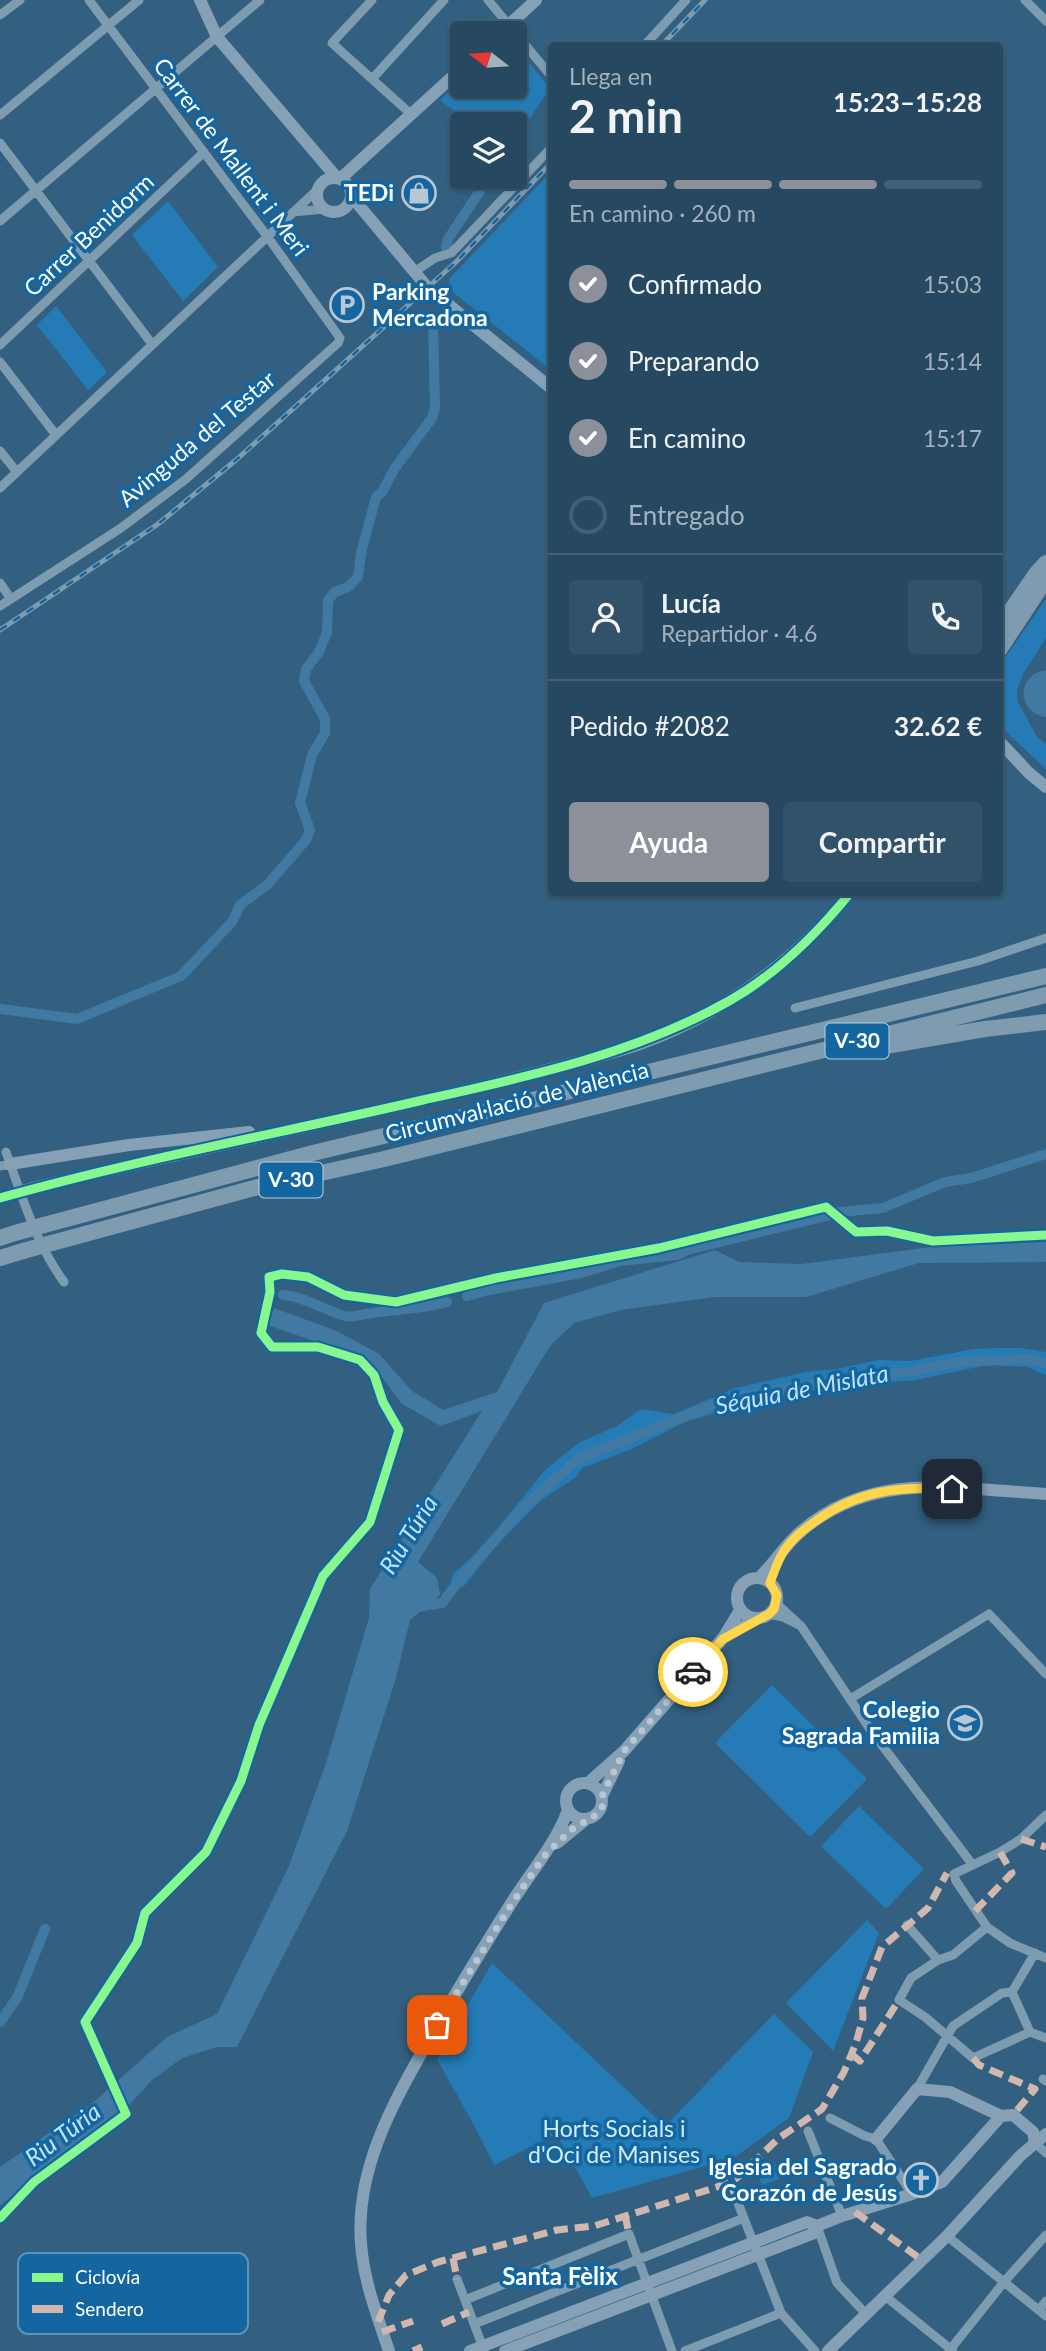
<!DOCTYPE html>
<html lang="es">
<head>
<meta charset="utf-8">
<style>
  :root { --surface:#264860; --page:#325269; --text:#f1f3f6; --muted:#a4b2bd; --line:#426075; --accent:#8c9099 }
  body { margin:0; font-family:Lato,sans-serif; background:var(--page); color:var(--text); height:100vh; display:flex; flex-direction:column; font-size:26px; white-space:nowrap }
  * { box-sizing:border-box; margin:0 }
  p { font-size:23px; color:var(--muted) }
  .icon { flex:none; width:38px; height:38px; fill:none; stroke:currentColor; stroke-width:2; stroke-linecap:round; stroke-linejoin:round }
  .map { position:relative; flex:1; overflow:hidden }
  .sheet { position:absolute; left:548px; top:42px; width:455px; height:854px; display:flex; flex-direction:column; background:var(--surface); border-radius:7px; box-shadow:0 2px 5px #0004,0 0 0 2px var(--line) }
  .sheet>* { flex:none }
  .needle { width:46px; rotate:287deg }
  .tools { position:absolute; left:450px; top:21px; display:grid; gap:14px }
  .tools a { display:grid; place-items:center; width:77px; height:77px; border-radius:7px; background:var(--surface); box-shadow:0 2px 5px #0004,0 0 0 2px var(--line); font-size:35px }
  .pin { position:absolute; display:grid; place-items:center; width:60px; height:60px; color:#fff; margin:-30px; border-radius:14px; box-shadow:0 4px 10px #0006 }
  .courier { position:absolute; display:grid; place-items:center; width:70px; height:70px; margin:-35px; border:5px solid #ffd54a; border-radius:50%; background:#fff; color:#222; box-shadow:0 2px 9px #0007 }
  .headline em { font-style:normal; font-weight:700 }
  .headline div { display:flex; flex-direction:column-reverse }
  .headline { display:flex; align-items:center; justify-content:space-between; height:119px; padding:0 21px }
  h1 { font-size:46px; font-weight:700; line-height:52px }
  .bar { display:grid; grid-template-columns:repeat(4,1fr); gap:10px 7px; align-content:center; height:84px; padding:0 21px }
  .bar i { height:9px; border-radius:5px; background:var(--line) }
  .bar .current { background:var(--accent) }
  .bar p { grid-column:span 4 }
  .line { display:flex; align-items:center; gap:18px; padding:0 21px; border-top:2px solid var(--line) }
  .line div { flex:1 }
  .round { display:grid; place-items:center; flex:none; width:74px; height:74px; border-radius:7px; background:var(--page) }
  ol { padding:0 21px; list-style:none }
  li { display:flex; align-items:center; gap:21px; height:77px }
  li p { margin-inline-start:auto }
  li .icon { padding:7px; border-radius:50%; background:var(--accent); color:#fff; stroke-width:4 }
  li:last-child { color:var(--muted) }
  li i { width:38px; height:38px; border:4px solid var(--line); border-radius:50% }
  .button { display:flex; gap:14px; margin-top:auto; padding:14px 21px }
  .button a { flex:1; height:80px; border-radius:7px; background:var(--accent); color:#fff; font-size:28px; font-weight:700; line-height:80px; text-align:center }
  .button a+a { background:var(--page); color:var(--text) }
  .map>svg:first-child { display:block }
  .green { fill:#247bb5 }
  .water { fill:#4279a2 }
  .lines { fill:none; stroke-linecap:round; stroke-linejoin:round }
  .canal { stroke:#4279a2; stroke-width:10 }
  .street { stroke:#7e9cb0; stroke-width:9 }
  .secondary { stroke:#86a1b5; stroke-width:12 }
  .highway { stroke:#7e9baf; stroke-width:16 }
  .rail-casing { stroke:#7e9baf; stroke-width:5 }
  .rail { stroke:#1366a0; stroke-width:2.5; stroke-dasharray:8; stroke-linecap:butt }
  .secondary-bridge { stroke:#86a1b5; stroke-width:12 }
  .highway-bridge { stroke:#7e9baf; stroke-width:16 }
  .quiet { stroke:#d1b7ad; stroke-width:7; stroke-dasharray:14 7; stroke-linecap:butt }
  .cycleway-casing { stroke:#1366a0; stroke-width:13 }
  .cycleway { stroke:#87f88f; stroke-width:9 }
  .done { stroke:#b8c7d3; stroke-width:7; stroke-dasharray:0 12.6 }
  .route { stroke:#ffd54a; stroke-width:9 }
  .labels { text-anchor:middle; stroke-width:7; stroke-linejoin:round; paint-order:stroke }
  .shield { fill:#1366a0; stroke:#b8d1e2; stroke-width:2 }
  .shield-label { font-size:21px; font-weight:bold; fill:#fff }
  .street-label { font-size:23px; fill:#fff; stroke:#1366a0 }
  .poi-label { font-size:23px; font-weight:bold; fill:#fff; stroke:#1366a0; text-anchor:end }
  .park-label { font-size:23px; fill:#d4edfe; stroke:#1366a0 }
  .water-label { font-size:24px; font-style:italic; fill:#bfe3fb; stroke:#1366a0 }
  .neighbourhood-label { font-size:24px; font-weight:bold; fill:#fff; stroke:#1366a0 }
  .key { fill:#1366a0; stroke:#5a94bc; stroke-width:2 }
  .key-label { font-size:19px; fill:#fff }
</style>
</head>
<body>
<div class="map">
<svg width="1046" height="2351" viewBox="0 0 1046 2351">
  <rect width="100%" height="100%" fill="#336080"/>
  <!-- green -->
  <path class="green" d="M515 46 550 88 515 141 514 124H472L440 100 462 79V86H514Z
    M551 172V370L449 289V279Z
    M168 201 218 267 183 301 132 235Z
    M56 306 107 372 88 390 37 325Z
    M1046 599V638L1023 674 1017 690 1018 702 1037 737 1046 744V769L1003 729C1003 721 1004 714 1004 706 1004 692 998 680 1000 665Z
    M995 1348H1021L1046 1352V1375L1028 1367 987 1365 916 1380 830 1387 745 1404 685 1422 629 1450 582 1468 576 1477 541 1500 496 1546 465 1585 456 1590 450 1586 452 1576 456 1571 471 1558 495 1531 546 1469 580 1442 617 1426 635 1413 642 1409 674 1414 735 1388 807 1372 836 1369 878 1360 911 1361 973 1349Z
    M772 1685 867 1779 810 1837 715 1743Z
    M859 1806 924 1869 886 1909 821 1846Z
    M867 1920 879 1933 833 2051 786 2003Z
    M492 1963 665 2126 774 2014 813 2052 789 2118 713 2173 705 2166 592 2198 542 2108 554 2135 494 2165 476 2129 437 2059Z
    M790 2159 795 2173 762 2185 757 2171Z"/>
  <!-- water -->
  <path class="water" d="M1046 670V717C1016 713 1016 674 1046 670Z
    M1046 1242V1262L919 1263 806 1297H715L620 1310 574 1323 550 1346 418 1562 437 1578 440 1595 410 1620 395 1681 347 1831 237 2047H217L182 2058 152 2080 131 2103 36 2175 0 2206V2167L95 2101 167 2037 217 2014 289 1866 326 1763 369 1618 370 1589 482 1411 441 1426 402 1404 370 1361 268 1325 274 1308 337 1331 379 1354 412 1391 443 1410 497 1392 544 1303 715 1250 739 1262 802 1264 931 1247Z"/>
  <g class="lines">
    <!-- canal -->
    <path class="canal" d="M446 248 448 239 480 191
      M1 1009 77 1019 181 976 232 922 240 905 268 884 306 840 310 830 300 803 312 755 325 733V719L304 681 306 669 319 652 327 632 328 600 335 592 348 587 358 577 361 553 376 497 382 492 395 468 432 418 435 408 433 324
      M839 1212 883 1208 945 1182 971 1178 1046 1154
      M283 1295C306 1297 323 1310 345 1316 352 1318 359 1315 366 1314 394 1309 419 1310 447 1302
      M467 1296 484 1291 581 1273 620 1261 677 1255 687 1250 830 1215
      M417 1607 442 1603 458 1582 523 1508 578 1459 728 1399 826 1381 903 1373 958 1362 1027 1359 1046 1363
      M0 2022 17 1998 45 1929"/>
    <!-- street -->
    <path class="street" d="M372 0 332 43 412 115
      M488 0 551 76
      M1025 0 1046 21
      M0 15 20 0
      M644 46 686 0
      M372 79 444 0
      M0 115 139 0
      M0 143 152 344
      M293 212 324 209
      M0 221 260 0
      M414 272 435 258 451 253 459 245 551 148
      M0 345 204 152
      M0 362 56 435
      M0 451 17 472
      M0 488 317 190
      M0 583 11 599
      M0 606 121 528 186 479 338 343 340 338 267 236 89 0
      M795 1008 978 961 1046 938
      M6 1152C23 1198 35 1242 64 1282
      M0 1166 10 1164
      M769 1614 783 1617 801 1626 776 1603
      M801 1626 872 1732 972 1864
      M850 1699 989 1614 1046 1674
      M1046 1815 1021 1839 1000 1852 954 1874 956 1881 987 1927 1010 1943 1046 1958
      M907 1925 938 1960
      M987 1927 953 1955 938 1960 911 1978 899 2000 925 2017 973 2058 1030 2032 1046 2038
      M1012 1992 1030 2032
      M1043 2079 1046 2081
      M917 2089 953 2026 1002 1993 1012 1992 1035 1953
      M830 2118 865 2136 876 2139 912 2194
      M808 2131 842 2216
      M1035 2143 1046 2153
      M736 2198 781 2313 815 2351
      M817 2226 837 2283 866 2314
      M947 2236 1046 2316
      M457 2279 484 2350
      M885 2296 953 2351
      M465 2300 629 2234 672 2351
      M1039 2310 1046 2301
      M474 2324 744 2218
      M685 2351 781 2313
      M949 2351 1004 2282 1046 2235"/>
    <!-- secondary -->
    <path class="secondary" d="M200 0 217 37 337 178
      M500 33 536 0
      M317 195a17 17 0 1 1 34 0a17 17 0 1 1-34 0Z
      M340 179 462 68
      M351 196 428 288 551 388
      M999 741 1029 773 1046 787
      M10 1164 129 1145 249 1132
      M33 1188C138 1163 244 1140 349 1117 411 1103 473 1089 535 1073 569 1064 604 1056 637 1045 722 1015 794 962 851 892
      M759 1578C772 1565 785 1546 798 1534 870 1469 958 1489 1046 1494
      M737 1598a20 20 0 1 1 40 0a20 20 0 1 1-40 0Z
      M723 1638 758 1618
      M566 1801a18 18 0 1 1 36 0a18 18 0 1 1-36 0Z
      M588 1783 624 1751 723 1638 740 1610
      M602 1796 619 1761
      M557 1843 585 1820
      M876 2139 917 2089 950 2092 1001 2116 1013 2115 1033 2132 1035 2143
      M389 2351C377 2315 364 2282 361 2244 355 2167 395 2100 431 2036 456 1992 483 1948 510 1905 530 1873 555 1845 568 1810
      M470 2351 807 2222 817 2226
      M505 2351 812 2234 817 2226 842 2216 912 2194 942 2182 1001 2116
      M828 2351 947 2236 1020 2156 1046 2134"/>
    <!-- highway -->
    <path class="highway" d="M999 628 1036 574 1046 563
      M999 650 1046 579
      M862 1050 985 1029 1046 1022
      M44 1225 313 1153 1046 976
      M0 1238 15 1233
      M52 1243 258 1187 384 1159 1046 995
      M0 1258 23 1251"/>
    <!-- rail casing -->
    <g class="rail-casing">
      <path id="rail" d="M661 46 705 0
        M0 630 158 524 236 460 456 262 551 163"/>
    </g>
    <!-- rail -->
    <use href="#rail" class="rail"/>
    <!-- secondary-bridge -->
    <path class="secondary-bridge" d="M4 1197 33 1188"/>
    <!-- highway-bridge -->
    <path class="highway-bridge" d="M15 1233 44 1225
      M23 1251 52 1243"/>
    <!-- quiet -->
    <path class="quiet" d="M1021 1839 1046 1847
      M975 1911 1012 1873 1000 1852
      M851 2054 860 2061 899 2000
      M973 2058 979 2065 1035 2089 1013 2115
      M730 2182 736 2198
      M855 2212 922 2260
      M625 2215 629 2234
      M453 2258 457 2279
      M378 2322 389 2295 406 2275 438 2262 557 2230 594 2226 717 2187 737 2178 779 2138 822 2109 844 2072 856 2043 863 2018 862 1998 882 1947 928 1908 947 1873
      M442 2324 469 2312
      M382 2332 413 2321
      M413 2351 422 2347"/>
    <!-- cycleway casing -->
    <g class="cycleway-casing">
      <path id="cycleway" d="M0 1198C139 1159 282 1133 423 1100 527 1077 635 1054 729 1001 777 974 816 935 851 892
        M0 2218 34 2182 126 2114 85 2022 137 1943 145 1913 206 1852 241 1781 259 1725 323 1576 370 1522 399 1430 383 1402 374 1375 360 1360 318 1347H272L261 1333 270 1292 269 1277 282 1274 308 1277 344 1295 396 1302 496 1278 659 1248 826 1207 856 1232 887 1231 933 1241 1046 1235"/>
    </g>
    <!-- cycleway -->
    <use href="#cycleway" class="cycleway"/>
  </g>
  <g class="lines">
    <!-- done -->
    <path class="done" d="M437 2025 509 1908 544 1856 571 1830 599 1813 603 1805 602 1796 624 1751 693 1672"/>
    <!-- route -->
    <path class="route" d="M693 1672 723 1639 769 1614 774 1609 777 1595 770 1583C773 1575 776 1566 780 1558 787 1543 800 1532 813 1523 857 1490 899 1486 952 1489"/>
  </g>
  <!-- icons -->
  <defs>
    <g id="shop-ring" transform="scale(1.75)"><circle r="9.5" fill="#1366a0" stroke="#b8c7d3" stroke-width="1.5"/><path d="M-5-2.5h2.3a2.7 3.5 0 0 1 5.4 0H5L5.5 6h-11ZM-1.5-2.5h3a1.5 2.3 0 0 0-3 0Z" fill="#b8c7d3"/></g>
    <g id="parking-ring" transform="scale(1.75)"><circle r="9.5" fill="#1366a0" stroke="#b8c7d3" stroke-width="1.5"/><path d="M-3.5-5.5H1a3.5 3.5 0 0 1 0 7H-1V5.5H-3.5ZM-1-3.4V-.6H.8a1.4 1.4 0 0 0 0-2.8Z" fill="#b8c7d3"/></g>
    <g id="school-ring" transform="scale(1.75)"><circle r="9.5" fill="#1366a0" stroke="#b8c7d3" stroke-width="1.5"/><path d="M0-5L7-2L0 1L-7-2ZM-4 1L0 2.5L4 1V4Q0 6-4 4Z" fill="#b8c7d3"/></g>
    <g id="church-ring" transform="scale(1.75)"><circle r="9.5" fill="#1366a0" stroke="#b8c7d3" stroke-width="1.5"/><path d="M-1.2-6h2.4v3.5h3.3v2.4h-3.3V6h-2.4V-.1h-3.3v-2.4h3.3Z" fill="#b8c7d3"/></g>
  </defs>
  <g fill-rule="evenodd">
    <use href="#shop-ring" x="419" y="193"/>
    <use href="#parking-ring" x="347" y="305"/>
    <use href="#school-ring" x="965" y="1723"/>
    <use href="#church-ring" x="921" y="2180"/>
  </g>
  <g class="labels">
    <!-- shield labels -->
    <g class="shield">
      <rect x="825.5" y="1023.5" width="63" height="35" rx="5"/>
      <rect x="259.5" y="1162.5" width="63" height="35" rx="5"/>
    </g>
    <g class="shield-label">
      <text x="857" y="1048">V-30</text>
      <text x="291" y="1187">V-30</text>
    </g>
    <!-- street labels -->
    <g class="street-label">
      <text transform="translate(231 157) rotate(53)" y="8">Carrer de Mallent i Meri</text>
      <text transform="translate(89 235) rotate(-43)" y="8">Carrer Benidorm</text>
      <text transform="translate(197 439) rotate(-40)" y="8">Avinguda del Testar</text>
      <text transform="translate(517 1102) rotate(-14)" y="8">Circumval·lació de València</text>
    </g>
    <!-- poi labels -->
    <g class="poi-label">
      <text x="394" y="201">TEDi</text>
      <text x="372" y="300" text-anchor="start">Parking<tspan x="372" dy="26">Mercadona</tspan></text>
      <text x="940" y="1718">Colegio<tspan x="940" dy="26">Sagrada Familia</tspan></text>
      <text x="897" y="2175">Iglesia del Sagrado<tspan x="897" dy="26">Corazón de Jesús</tspan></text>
    </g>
    <!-- park labels -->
    <g class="park-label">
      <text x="614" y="2137">Horts Socials i<tspan x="614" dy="26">d'Oci de Manises</tspan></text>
    </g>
    <!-- water labels -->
    <g class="water-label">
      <text transform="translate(802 1390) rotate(-11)" y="8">Séquia de Mislata</text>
      <text transform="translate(409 1535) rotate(-58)" y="8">Riu Túria</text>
      <text transform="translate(63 2135) rotate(-37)" y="8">Riu Túria</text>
    </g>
    <!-- neighbourhood labels -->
    <g class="neighbourhood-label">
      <text x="560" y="2285">Santa Fèlix</text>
    </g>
  </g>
  <!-- legend -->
  <rect x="18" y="2253" width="230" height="81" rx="10" class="key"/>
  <rect x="32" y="2273" width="31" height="9" fill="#87f88f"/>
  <rect x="32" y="2305" width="31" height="8" fill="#d1b7ad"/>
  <g class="key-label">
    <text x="75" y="2284">Ciclovía</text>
    <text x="75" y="2316">Sendero</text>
  </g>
</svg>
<div class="tools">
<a><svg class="needle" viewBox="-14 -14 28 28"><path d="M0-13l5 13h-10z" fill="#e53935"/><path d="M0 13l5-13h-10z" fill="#a4b2bd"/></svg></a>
<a><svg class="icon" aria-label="layers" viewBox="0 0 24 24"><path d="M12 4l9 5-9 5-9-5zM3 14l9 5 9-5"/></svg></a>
</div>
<div class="pin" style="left:437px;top:2025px;background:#ea580c"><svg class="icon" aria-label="bag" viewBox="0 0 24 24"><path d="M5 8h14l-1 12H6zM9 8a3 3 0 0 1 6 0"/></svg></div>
<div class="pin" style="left:952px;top:1489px;background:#1f2937"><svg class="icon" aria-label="home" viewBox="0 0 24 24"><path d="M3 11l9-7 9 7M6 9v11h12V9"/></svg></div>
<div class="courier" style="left:693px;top:1672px"><svg class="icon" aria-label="car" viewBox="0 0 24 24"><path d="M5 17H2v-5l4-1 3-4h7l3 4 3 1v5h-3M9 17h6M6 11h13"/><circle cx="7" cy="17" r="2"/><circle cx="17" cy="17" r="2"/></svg></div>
<section class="sheet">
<div class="headline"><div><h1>2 min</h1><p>Llega en</p></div><em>15:23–15:28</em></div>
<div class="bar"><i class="current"></i><i class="current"></i><i class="current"></i><i></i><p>En camino · 260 m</p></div>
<ol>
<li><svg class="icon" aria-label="check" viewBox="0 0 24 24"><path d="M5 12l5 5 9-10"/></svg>Confirmado<p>15:03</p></li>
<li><svg class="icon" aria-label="check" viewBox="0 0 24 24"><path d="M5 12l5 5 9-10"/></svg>Preparando<p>15:14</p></li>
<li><svg class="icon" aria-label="check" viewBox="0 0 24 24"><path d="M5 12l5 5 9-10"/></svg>En camino<p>15:17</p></li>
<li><i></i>Entregado</li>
</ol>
<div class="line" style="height:126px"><a class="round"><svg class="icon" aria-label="person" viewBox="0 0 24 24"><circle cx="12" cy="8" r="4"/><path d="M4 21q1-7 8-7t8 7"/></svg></a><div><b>Lucía</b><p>Repartidor · 4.6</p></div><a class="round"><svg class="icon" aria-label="phone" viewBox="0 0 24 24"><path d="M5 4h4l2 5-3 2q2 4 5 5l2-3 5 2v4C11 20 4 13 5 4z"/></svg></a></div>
<div class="line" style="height:91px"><div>Pedido #2082</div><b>32.62 €</b></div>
<div class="button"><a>Ayuda</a><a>Compartir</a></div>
</section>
</div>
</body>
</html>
